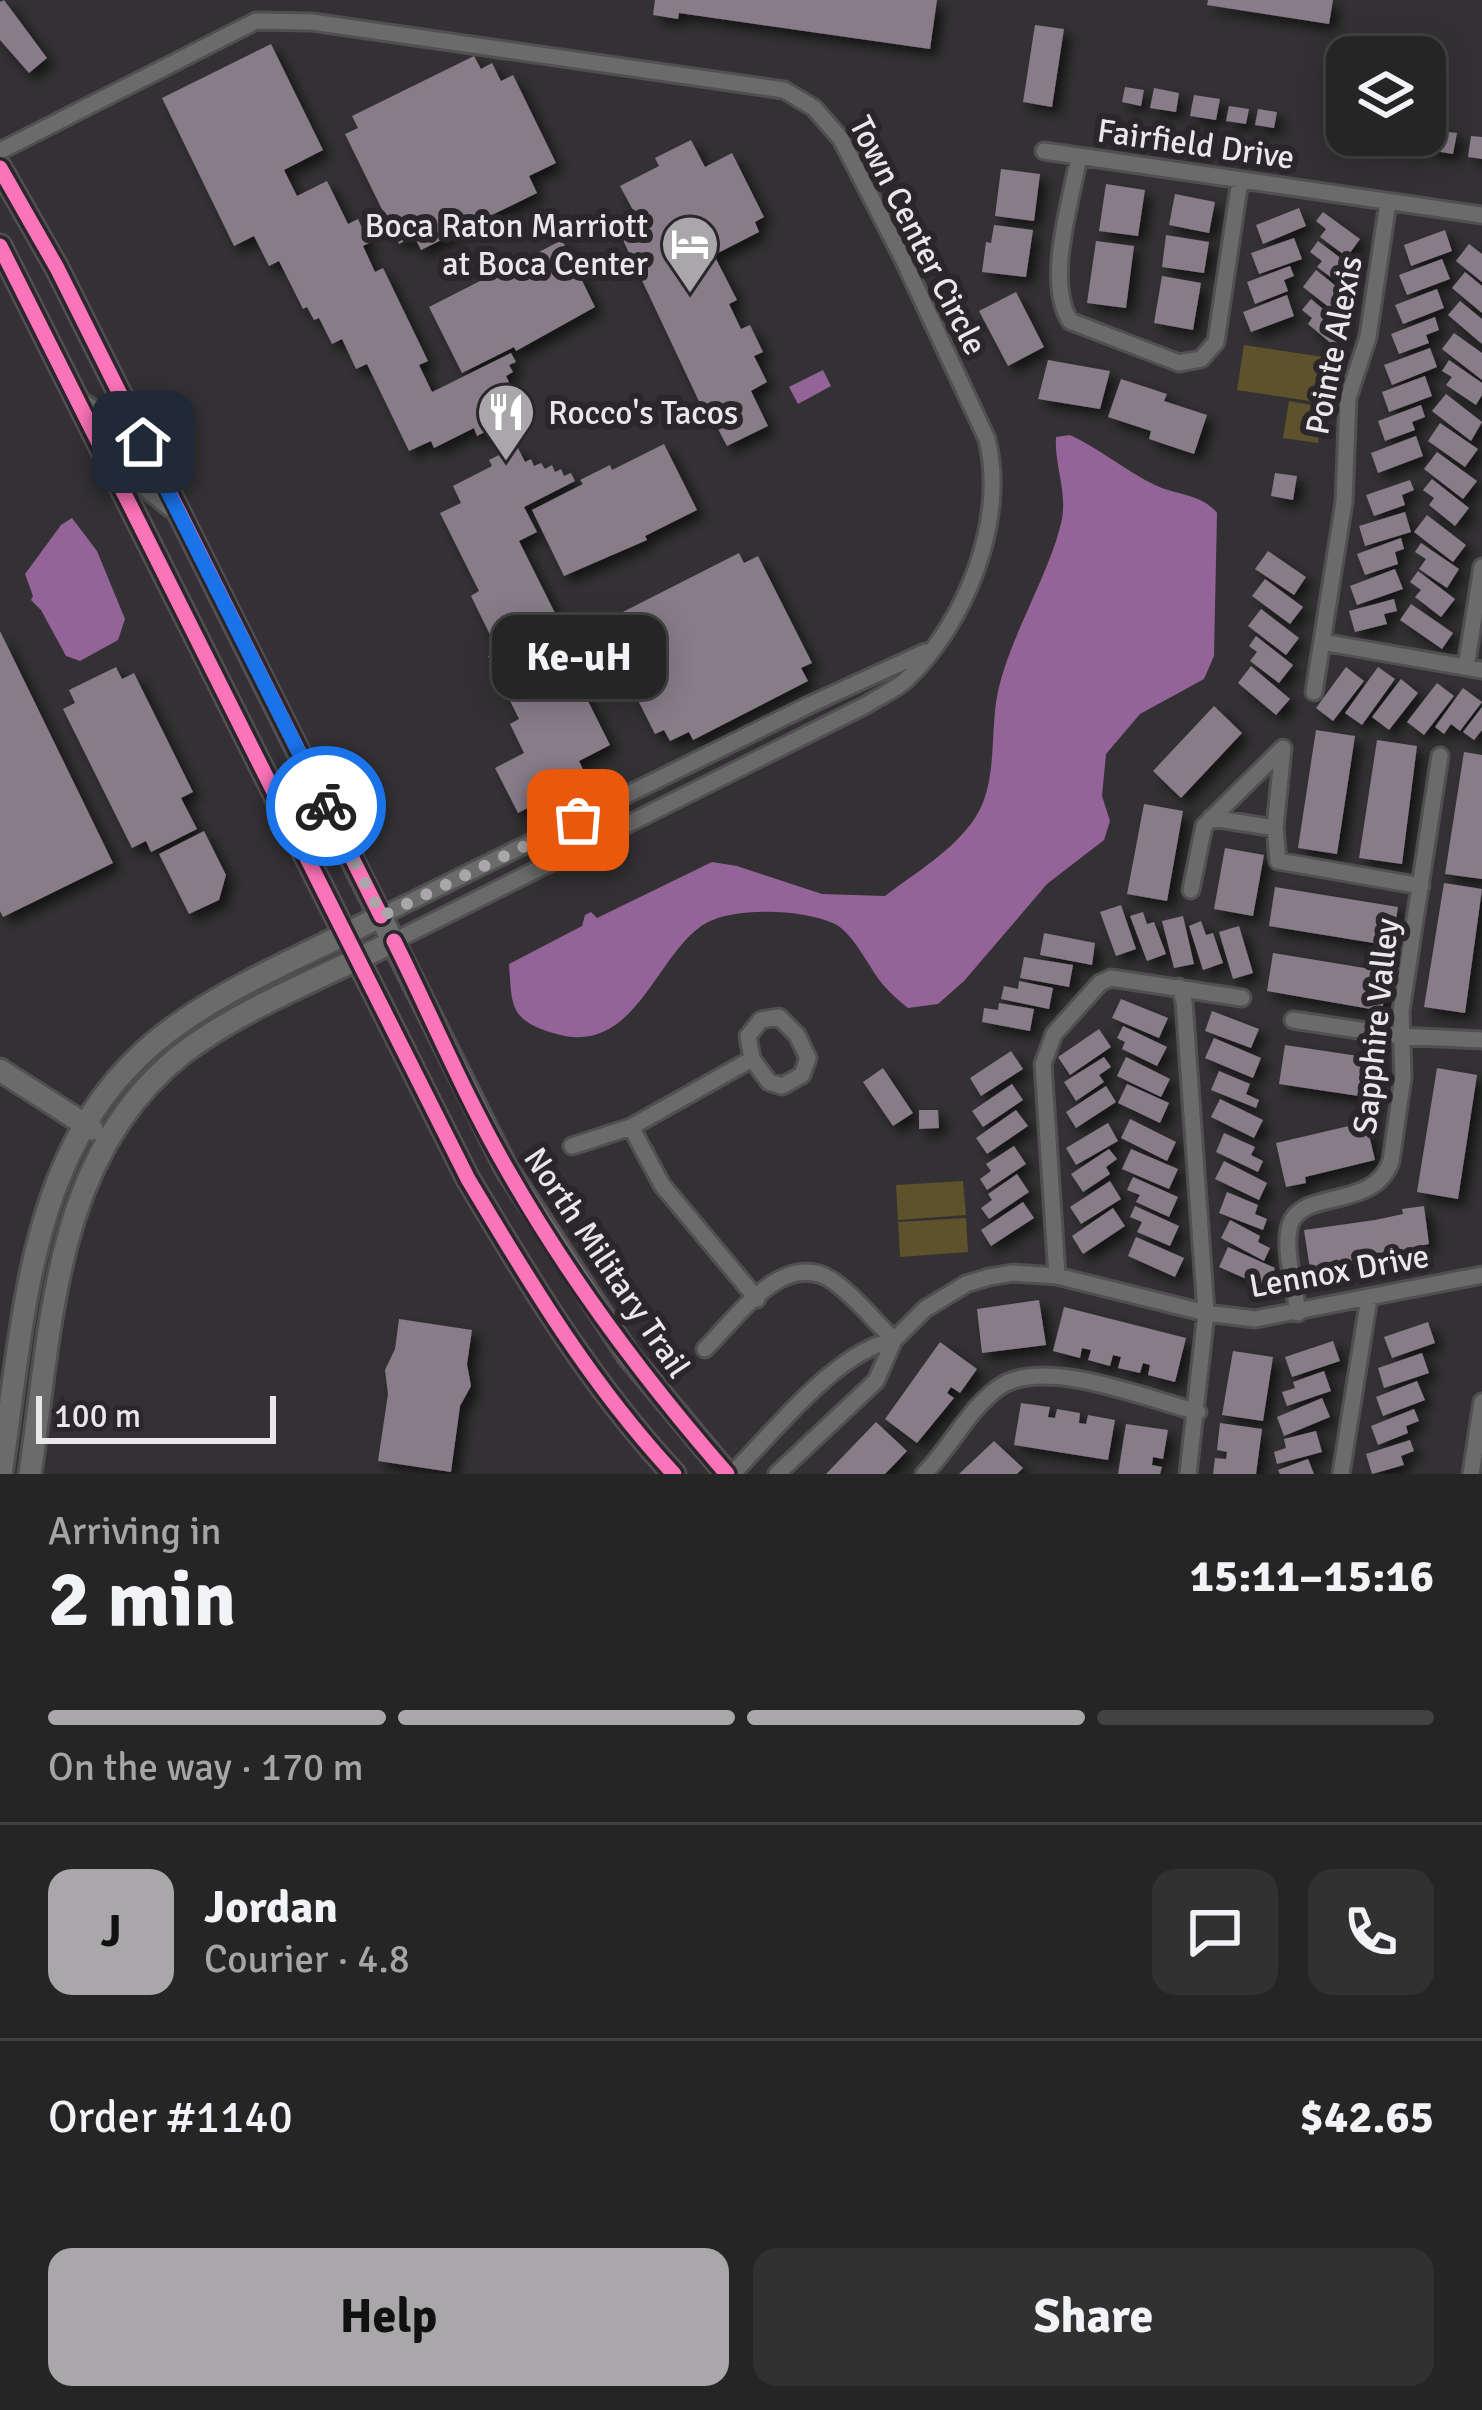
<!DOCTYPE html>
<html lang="en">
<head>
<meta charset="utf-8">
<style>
  :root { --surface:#262526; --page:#323132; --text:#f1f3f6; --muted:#a4a5a7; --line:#424243; --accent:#a9a7a9 }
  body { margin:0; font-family:Signika,sans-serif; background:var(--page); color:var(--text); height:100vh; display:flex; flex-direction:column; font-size:45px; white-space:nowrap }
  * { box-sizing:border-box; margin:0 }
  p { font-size:39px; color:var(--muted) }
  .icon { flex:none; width:66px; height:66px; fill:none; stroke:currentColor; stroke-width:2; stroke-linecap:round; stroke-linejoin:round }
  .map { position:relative; height:1474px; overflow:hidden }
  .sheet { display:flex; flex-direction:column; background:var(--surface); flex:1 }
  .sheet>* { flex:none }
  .buttons { position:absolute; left:1326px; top:36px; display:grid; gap:24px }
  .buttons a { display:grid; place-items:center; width:120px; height:120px; border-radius:24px; background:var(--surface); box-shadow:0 6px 30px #0003,0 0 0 3px var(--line); font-size:60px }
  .scale { position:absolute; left:36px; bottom:30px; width:240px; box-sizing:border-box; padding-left:12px; border:6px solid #e9e7e9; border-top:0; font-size:33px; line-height:42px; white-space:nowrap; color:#e9e7e9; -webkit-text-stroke:9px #2a262a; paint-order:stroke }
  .pin { position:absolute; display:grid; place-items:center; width:102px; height:102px; color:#fff; margin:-51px; border-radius:24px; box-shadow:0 6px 18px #0006 }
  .courier { position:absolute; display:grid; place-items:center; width:120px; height:120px; margin:-60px; border:9px solid #1a73e8; border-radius:50%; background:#fff; color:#222; box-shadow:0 3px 15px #0007 }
  .bubble { position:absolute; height:84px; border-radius:24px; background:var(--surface); box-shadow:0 6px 30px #0003,0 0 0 3px var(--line); font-size:39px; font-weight:800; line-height:84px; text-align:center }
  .head em { font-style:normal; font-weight:800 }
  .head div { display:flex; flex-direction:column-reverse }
  .head { display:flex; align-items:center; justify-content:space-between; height:204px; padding:0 48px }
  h1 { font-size:78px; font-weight:800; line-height:90px }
  .bar { display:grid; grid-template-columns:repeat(4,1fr); gap:18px 12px; align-content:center; height:144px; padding:0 48px }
  .bar i { height:15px; border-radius:9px; background:var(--line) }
  .bar .active { background:var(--accent) }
  .bar p { grid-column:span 4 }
  .line { display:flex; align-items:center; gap:30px; padding:0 48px; border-top:3px solid var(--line) }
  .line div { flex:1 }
  .round { display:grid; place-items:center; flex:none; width:126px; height:126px; border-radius:24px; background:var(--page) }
  .cta { display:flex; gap:24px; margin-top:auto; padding:24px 48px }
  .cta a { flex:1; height:138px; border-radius:24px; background:var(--accent); color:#111; font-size:48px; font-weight:800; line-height:138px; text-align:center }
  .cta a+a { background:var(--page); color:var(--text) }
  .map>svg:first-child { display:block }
  .green { fill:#5d522c }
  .water { fill:#946398 }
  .building { fill:#877b88; filter:url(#shadow) }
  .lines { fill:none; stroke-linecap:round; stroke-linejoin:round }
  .street-casing { stroke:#514f51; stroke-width:21 }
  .secondary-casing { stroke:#514f51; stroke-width:27 }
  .street { stroke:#6c6b6c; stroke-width:15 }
  .secondary { stroke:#6c6b6c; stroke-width:21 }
  .cycleway-casing { stroke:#2a262a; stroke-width:22 }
  .cycleway { stroke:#fb73b8; stroke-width:15 }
  .done { stroke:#a9a7a9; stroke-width:12; stroke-dasharray:0 21.6 }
  .route { stroke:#1a73e8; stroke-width:15 }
  .labels { text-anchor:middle; stroke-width:12; stroke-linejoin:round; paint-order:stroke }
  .street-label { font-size:33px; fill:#e9e7e9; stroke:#2a262a }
  .poi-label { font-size:33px; fill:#e9e7e9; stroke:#2a262a; text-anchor:end }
</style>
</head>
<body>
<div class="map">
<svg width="1482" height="1474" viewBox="0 0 1482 1474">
  <defs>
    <filter id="shadow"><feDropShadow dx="7" dy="7" stdDeviation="6" flood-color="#0009"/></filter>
  </defs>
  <rect width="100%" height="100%" fill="#333133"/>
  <!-- green -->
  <path class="green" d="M1244 345 1330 358 1323 403 1237 390Z
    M1289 401 1323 407 1318 443 1283 438Z
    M963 1181 966 1215 898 1220 896 1185Z
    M966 1218 968 1252 900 1257 898 1222Z"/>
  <!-- water -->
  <path class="water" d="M823 370 831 386 798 404 789 387Z
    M1070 435C1100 449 1126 471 1155 485 1176 495 1202 494 1217 513L1214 656 1204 679 1140 714 1106 754 1102 796 1110 821 1104 840 1047 884 964 981 938 1004 908 1008C901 1002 893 996 887 989 870 972 856 935 835 924 804 909 738 907 708 922 656 949 637 1060 553 1033 509 1020 512 1005 509 964L582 926 585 915 591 912 597 918 712 862 737 866 822 894 885 896C915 873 954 850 975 818 1000 780 988 725 1000 683 1014 630 1051 570 1062 519 1067 490 1054 464 1056 437Z
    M72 518 97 551 125 619 118 640 80 661 66 656 41 610 31 600 33 596 25 574 61 525Z"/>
  <!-- building -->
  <path class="building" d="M4 0 47 58 29 73 0 40V2Z
    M655 0H937L930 49 679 13 678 19 653 15Z
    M1208 0H1333L1329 24 1207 5Z
    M1035 25 1064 29 1052 107 1023 102Z
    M271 44 323 150 284 170 297 196 327 181 348 224 358 219 369 243 363 246 375 272 383 268 428 361 419 365 432 392 511 353 516 362 509 365 513 372 506 376 509 382 503 385 506 391 500 394 503 401 496 405 505 422 477 436 474 428 434 448 431 441 409 451 367 364 356 369 342 339 332 344 319 318 314 320 307 307 303 309 279 261 269 266 254 236 234 246 162 98Z
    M474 56 481 69 492 63 501 81 513 75 556 163 529 176 537 193 421 250 414 236 399 244 345 134 358 128 352 116Z
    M1125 87 1144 90 1141 106 1122 102Z
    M1154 88 1179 93 1176 112 1150 108Z
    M1194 95 1220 99 1216 120 1190 116Z
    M1229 106 1249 109 1246 124 1226 121Z
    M1258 109 1277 112 1274 128 1255 125Z
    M1431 130 1457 133 1453 154 1428 150Z
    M1370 135H1390L1389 145 1369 142Z
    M1401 135H1421L1418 150 1399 146Z
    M1471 136 1482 137V159L1468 157Z
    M691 140 705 167 732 153 764 217 755 222 759 232 714 255 737 300 729 304 741 329 750 325 763 352 754 356 767 382 751 391 768 426 727 446 709 412 705 414 614 221 634 212 620 186 659 166 655 158Z
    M1001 169 1040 174 1034 221 995 216Z
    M1106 184 1145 190 1138 236 1099 231Z
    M1175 194 1215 202 1209 233 1169 225Z
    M1299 208 1306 226 1263 244 1256 225Z
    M1323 212 1360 239 1347 257 1320 237 1326 229 1316 221Z
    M994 225 1033 230 1026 277 982 272 986 242 991 243Z
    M1445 230 1452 251 1411 266 1404 245Z
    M1166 235 1209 242 1204 273 1162 267Z
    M1294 238 1302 259 1259 274 1251 253Z
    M562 240 595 307 516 351 514 347 462 373 429 307 480 281 478 276 507 262 510 267Z
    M1096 241 1134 246 1126 308 1087 303Z
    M1318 241 1355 269 1343 286 1317 267 1322 261 1310 252Z
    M1469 244 1482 254V282L1456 261Z
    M1442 259 1450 279 1407 295 1399 275Z
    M1290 266 1294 276 1284 280 1288 291 1255 304 1247 282Z
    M1316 270 1351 298 1339 315 1303 287Z
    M1465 272 1482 286V313L1452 288Z
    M1162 276 1201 283 1193 330 1154 323Z
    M1437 289 1444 308 1403 324 1395 305Z
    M1016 292 1044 347 1008 366 979 311Z
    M1287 295 1294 316 1251 332 1243 312Z
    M1311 299 1347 329 1334 346 1308 324 1312 318 1302 310Z
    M1460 301 1482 319V344L1448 315Z
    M1435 317 1439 330 1426 335 1429 343 1399 354 1391 334Z
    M1454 333 1482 353V380L1442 349Z
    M1430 348 1437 367 1392 385 1384 365Z
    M1048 360 1110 371 1100 409 1038 399Z
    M1449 360 1482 383V395L1476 405 1446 385 1452 377 1442 371Z
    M1425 376 1432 396 1389 412 1382 392Z
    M1121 379 1167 394 1164 401 1207 415 1194 454 1149 439 1151 431 1108 417Z
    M1446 394 1482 422 1471 441 1432 411Z
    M1421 405 1425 417 1412 422 1415 430 1385 441 1378 421Z
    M1440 423 1478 449 1465 467 1428 441Z
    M1416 436 1423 456 1378 473 1371 453Z
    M664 444 697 510 645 536 647 540 564 576 532 510 583 484 580 480 610 465 612 470Z
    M517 446 525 462 531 459 534 466 541 463 545 469 552 465 555 472 561 469 564 476 571 473 575 481 524 507 537 532 519 541 566 635 557 639 610 745 579 761 592 788 552 808 547 798 518 813 495 768 524 753 510 724 519 719 488 656 498 651 471 596 479 591 440 513 461 503 453 486 492 466 489 460Z
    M1437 452 1477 481 1463 499 1424 469Z
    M1275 473 1297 476 1293 500 1271 496Z
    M1432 479 1469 508 1455 526 1429 505 1434 498 1423 490Z
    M1410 480 1414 490 1402 495 1405 505 1374 516 1366 495Z
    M1405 512 1411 532 1365 546 1359 526Z
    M1427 515 1466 545 1453 562 1414 532Z
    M1401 538 1404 549 1395 552 1398 564 1365 575 1357 554Z
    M1421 543 1459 569 1447 588 1419 569 1426 559 1415 552Z
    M1268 551 1306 577 1294 595 1255 569Z
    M739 553 744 563 758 556 812 663 801 668 808 681 693 740 689 732 670 741 664 730 655 734 604 633 612 630 607 620Z
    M1395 569 1403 589 1357 605 1350 586Z
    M1418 571 1455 599 1441 617 1415 597 1421 590 1410 582Z
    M1265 579 1303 607 1290 624 1252 596Z
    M1394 599 1397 611 1384 614 1387 624 1355 632 1349 611Z
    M1411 604 1453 633 1442 649 1400 620Z
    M1261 609 1299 638 1286 655 1248 626Z
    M0 631 113 863 3 917 0 911Z
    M1256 636 1293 665 1279 683 1250 661 1257 652 1249 646Z
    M1251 666 1290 699 1276 715 1238 683Z
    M116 667 122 679 134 673 193 792 181 798 197 829 151 852 146 841 132 848 63 709 75 703 69 690Z
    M1346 667 1364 681 1333 721 1316 708Z
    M1378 667 1395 679 1362 725 1345 713Z
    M1401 679 1418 693 1389 730 1372 717Z
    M1437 683 1454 696 1424 735 1407 722Z
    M1463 688 1482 702 1460 731 1451 724 1444 734 1435 727Z
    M1214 706 1242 733 1181 798 1153 771Z
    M1482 707V730L1474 740 1463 732Z
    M1316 730 1355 736 1337 854 1298 848Z
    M1377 740 1417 746 1402 864 1359 858Z
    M1464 752 1482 755V879L1445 874Z
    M1144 804 1183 811 1167 901 1127 894Z
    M204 831 226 875 219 900 189 914 159 854Z
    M1225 848 1264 855 1253 916 1214 909Z
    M1444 883 1482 889 1465 1013 1424 1007Z
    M1275 887 1398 907 1392 946 1269 926Z
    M1121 905 1136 949 1116 956 1100 912Z
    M1143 912 1147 924 1154 922 1166 954 1147 961 1130 916Z
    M1183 916 1194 964 1174 968 1162 921Z
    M1201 921 1206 935 1213 933 1223 963 1203 970 1189 926Z
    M1239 926 1253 973 1233 979 1219 932Z
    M1044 933 1095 943 1092 965 1040 955Z
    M1273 953 1389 972 1382 1011 1267 991Z
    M1024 957 1073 965 1069 987 1020 978Z
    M1019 981 1053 988 1049 1009 1001 999 1004 986 1018 989Z
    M1121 999 1168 1018 1159 1038 1112 1018Z
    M999 1003 1034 1009 1030 1031 982 1022 984 1008 998 1010Z
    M1212 1011 1259 1029 1251 1048 1205 1031Z
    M1123 1026 1167 1047 1157 1066 1122 1049 1125 1042 1117 1038Z
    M1099 1029 1111 1047 1070 1075 1058 1057Z
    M1214 1038 1261 1058 1253 1078 1205 1058Z
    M1285 1045 1378 1059 1372 1098 1279 1084Z
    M1011 1051 1023 1069 981 1096 970 1078Z
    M1104 1057 1111 1067 1099 1075 1104 1082 1076 1101 1064 1082Z
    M1126 1057 1170 1079 1161 1097 1117 1076Z
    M883 1068 913 1113 893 1126 863 1082Z
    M1437 1068 1477 1075 1458 1199 1417 1192Z
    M1219 1071 1250 1084 1246 1094 1259 1100 1256 1108 1211 1090Z
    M1012 1084 1023 1100 983 1127 972 1111Z
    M1127 1084 1169 1103 1160 1123 1118 1103Z
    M1106 1086 1116 1102 1076 1128 1066 1112Z
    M1220 1099 1263 1120 1254 1138 1211 1117Z
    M919 1110H938L939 1128 919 1129Z
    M1016 1110 1028 1126 987 1154 976 1138Z
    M1130 1119 1176 1142 1167 1161 1121 1138Z
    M1366 1122 1375 1160 1305 1177 1306 1183 1286 1187 1276 1143Z
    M1108 1123 1118 1141 1076 1165 1066 1148Z
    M1224 1133 1255 1147 1251 1155 1263 1161 1258 1172 1216 1152Z
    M1014 1146 1026 1164 987 1190 980 1179 991 1171 986 1164Z
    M1109 1149 1117 1159 1106 1167 1110 1174 1083 1192 1071 1174Z
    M1131 1149 1178 1169 1169 1189 1122 1169Z
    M1224 1161 1267 1183 1259 1200 1215 1179Z
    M1017 1174 1029 1192 989 1219 981 1208 992 1200 988 1194Z
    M1133 1177 1178 1197 1169 1217 1136 1202 1140 1195 1127 1190Z
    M1110 1181 1121 1199 1081 1224 1070 1207Z
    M1227 1192 1258 1205 1255 1214 1267 1219 1263 1230 1219 1213Z
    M1023 1202 1034 1218 991 1246 981 1230Z
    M1135 1206 1179 1226 1170 1246 1137 1232 1142 1222 1130 1217Z
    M1424 1206 1429 1244 1415 1247 1416 1255 1310 1269 1304 1230 1375 1220 1403 1214 1402 1209Z
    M1113 1208 1125 1226 1083 1254 1072 1236Z
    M1230 1220 1260 1236 1258 1242 1270 1248 1264 1261 1221 1238Z
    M1136 1237 1184 1258 1175 1277 1128 1256Z
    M1228 1247 1275 1268 1267 1288 1219 1267Z
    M1039 1300 1046 1345 982 1353 977 1309Z
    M1064 1307 1186 1338 1175 1382 1148 1375 1150 1365 1143 1363 1140 1373 1118 1368 1121 1357 1113 1355 1110 1366 1088 1360 1091 1350 1082 1348 1080 1358 1053 1351Z
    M399 1319 472 1330 467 1364 471 1386 460 1406 451 1472 378 1461 388 1394 385 1370 395 1349Z
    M1428 1322 1435 1343 1392 1358 1384 1337Z
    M1333 1341 1340 1361 1292 1377 1285 1357Z
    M940 1342 977 1369 960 1393 951 1387 947 1393 954 1398 917 1443 885 1419Z
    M1233 1351 1273 1357 1263 1421 1222 1415Z
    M1422 1353 1429 1373 1384 1388 1378 1368Z
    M1324 1371 1331 1391 1287 1406 1282 1392 1295 1388 1293 1382Z
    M1417 1381 1425 1400 1383 1416 1376 1397Z
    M1322 1398 1330 1417 1284 1436 1277 1417Z
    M1021 1403 1050 1407 1048 1417 1055 1418 1057 1409 1080 1413 1079 1423 1086 1424 1088 1415 1115 1420 1108 1460 1014 1445Z
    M1414 1409 1419 1421 1406 1426 1408 1433 1378 1445 1371 1426Z
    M876 1422 907 1451 885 1474H826Z
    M1220 1423 1262 1429 1256 1474H1213L1215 1458 1226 1459 1227 1452 1217 1450Z
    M1126 1424 1168 1430 1163 1459 1153 1457 1152 1465 1162 1467 1160 1474H1118Z
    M1316 1431 1322 1452 1277 1464 1274 1452 1286 1448 1284 1439Z
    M1410 1440 1414 1451 1401 1456 1404 1465 1372 1474 1366 1454Z
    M994 1441 1023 1468 1017 1474H959Z
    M1308 1459 1314 1474H1280L1278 1470Z"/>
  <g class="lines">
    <!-- street casing -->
    <g class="street-casing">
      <path id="street" d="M0 151 256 21 312 22 784 90 814 108 841 139 903 259 987 439C1007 520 966 623 906 680 895 690 878 697 866 705L394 941
        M1044 151 1482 215
        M1079 156C1071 202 1045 281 1070 321L1179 363 1201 359 1216 342 1240 180
        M1322 642 1482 670
        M1466 667 1482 567
        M1314 692 1344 502 1348 398 1368 337 1388 202
        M1211 818 1275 828
        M1191 890 1204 826 1283 748 1275 828 1278 861 1421 886
        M381 916 811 704 925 652
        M1179 987 1184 1001 1206 1313 1188 1474
        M1293 1020 1399 1036 1482 1040
        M631 1127 662 1185 757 1299
        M572 1146 631 1127 752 1059 769 1082 782 1086 802 1075 808 1058 797 1035 779 1017 761 1020 748 1036 752 1059
        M1057 1276 1043 1064 1054 1034 1100 983 1111 978 1242 998
        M1298 1313C1295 1288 1283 1249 1290 1225 1302 1188 1374 1211 1391 1161L1403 1077 1401 1011 1440 756
        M705 1349C736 1319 784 1247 833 1281 855 1296 874 1321 894 1340
        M732 1474C774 1432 836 1351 894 1340
        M777 1474 876 1381 894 1340 925 1309 966 1284 989 1277 1013 1273 1057 1276 1206 1313 1255 1319 1482 1275
        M924 1474C950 1448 968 1410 998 1388 1042 1355 1147 1399 1198 1412
        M1341 1474 1369 1298
        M1471 1474 1482 1402"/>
    </g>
    <!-- secondary casing -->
    <g class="secondary-casing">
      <path id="secondary" d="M0 168 57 268 506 1168 628 1355 727 1474
        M0 246 468 1179C530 1283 591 1385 674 1474
        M82 405 143 441
        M112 459 172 506
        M0 1070 92 1129
        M1 1474C26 1308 28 1128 180 1023 241 980 315 951 381 916
        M30 1474C52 1325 53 1155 183 1053 245 1006 325 977 394 941"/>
    </g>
    <!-- street -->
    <use href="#street" class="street"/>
    <!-- secondary -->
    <use href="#secondary" class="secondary"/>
    <!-- cycleway casing -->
    <g class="cycleway-casing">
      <path id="cycleway" d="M0 168 57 268 381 916
        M0 246 468 1179C530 1283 591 1385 674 1474
        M394 941C432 1017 465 1097 508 1171 570 1280 645 1380 727 1474"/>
    </g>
    <!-- cycleway -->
    <use href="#cycleway" class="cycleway"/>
  </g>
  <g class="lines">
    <!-- done -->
    <path class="done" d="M326 806 382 916 578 820"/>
    <!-- route -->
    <path class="route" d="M143 442 326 806"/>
  </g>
  <!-- icons -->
  <defs>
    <g id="hotel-pin" transform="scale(3)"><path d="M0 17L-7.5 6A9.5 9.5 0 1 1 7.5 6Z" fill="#a9a7a9" stroke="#2a262a"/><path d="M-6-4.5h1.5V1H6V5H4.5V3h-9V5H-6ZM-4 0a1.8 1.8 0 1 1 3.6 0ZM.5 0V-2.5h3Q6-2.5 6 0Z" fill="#fff"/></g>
    <g id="restaurant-pin" transform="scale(3)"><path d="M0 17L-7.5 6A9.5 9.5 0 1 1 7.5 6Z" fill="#a9a7a9" stroke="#2a262a"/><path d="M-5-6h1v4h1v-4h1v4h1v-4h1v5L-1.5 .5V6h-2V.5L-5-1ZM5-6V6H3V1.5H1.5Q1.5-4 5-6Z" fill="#fff"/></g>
  </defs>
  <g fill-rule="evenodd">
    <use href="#hotel-pin" x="690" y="244"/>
    <use href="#restaurant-pin" x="506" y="412"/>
  </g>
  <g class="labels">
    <!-- street labels -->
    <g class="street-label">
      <text transform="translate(1196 143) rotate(8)" y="12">Fairfield Drive</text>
      <text transform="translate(919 235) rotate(63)" y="12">Town Center Circle</text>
      <text transform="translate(1333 345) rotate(-79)" y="12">Pointe Alexis</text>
      <text transform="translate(1375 1026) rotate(-84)" y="12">Sapphire Valley</text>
      <text transform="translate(608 1262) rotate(56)" y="12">North Military Trail</text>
      <text transform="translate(1339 1270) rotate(-10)" y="12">Lennox Drive</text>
    </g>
    <!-- poi labels -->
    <g class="poi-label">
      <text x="648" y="237">Boca Raton Marriott<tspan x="648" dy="38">at Boca Center</tspan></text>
      <text x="548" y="424" text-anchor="start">Rocco's Tacos</text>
    </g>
  </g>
</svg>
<div class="buttons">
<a><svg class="icon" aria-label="layers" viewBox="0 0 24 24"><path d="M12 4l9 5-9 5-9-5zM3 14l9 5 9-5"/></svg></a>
</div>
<div class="scale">100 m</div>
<div class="pin" style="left:578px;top:820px;background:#ea580c"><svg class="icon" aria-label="bag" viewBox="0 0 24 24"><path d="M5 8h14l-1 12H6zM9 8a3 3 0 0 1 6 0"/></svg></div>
<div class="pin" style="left:143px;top:442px;background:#1f2937"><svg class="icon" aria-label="home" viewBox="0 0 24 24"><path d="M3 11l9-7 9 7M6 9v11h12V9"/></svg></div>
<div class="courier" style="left:326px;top:806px"><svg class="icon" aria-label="bike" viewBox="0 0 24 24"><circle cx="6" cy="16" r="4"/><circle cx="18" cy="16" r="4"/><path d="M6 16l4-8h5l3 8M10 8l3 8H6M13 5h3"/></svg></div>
<div class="bubble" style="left:492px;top:615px;width:174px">Ke-uH</div>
</div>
<section class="sheet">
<div class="head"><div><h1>2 min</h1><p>Arriving in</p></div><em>15:11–15:16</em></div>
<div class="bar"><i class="active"></i><i class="active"></i><i class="active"></i><i></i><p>On the way · 170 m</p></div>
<div class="line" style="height:216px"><b class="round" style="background:var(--accent);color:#111">J</b><div><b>Jordan</b><p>Courier · 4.8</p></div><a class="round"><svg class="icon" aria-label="chat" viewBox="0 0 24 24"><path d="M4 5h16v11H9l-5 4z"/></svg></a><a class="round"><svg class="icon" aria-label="phone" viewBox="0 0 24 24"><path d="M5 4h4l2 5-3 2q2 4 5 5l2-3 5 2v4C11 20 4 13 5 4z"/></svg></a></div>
<div class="line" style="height:156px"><div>Order #1140</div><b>$42.65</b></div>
<div class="cta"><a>Help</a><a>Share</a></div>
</section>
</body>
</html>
